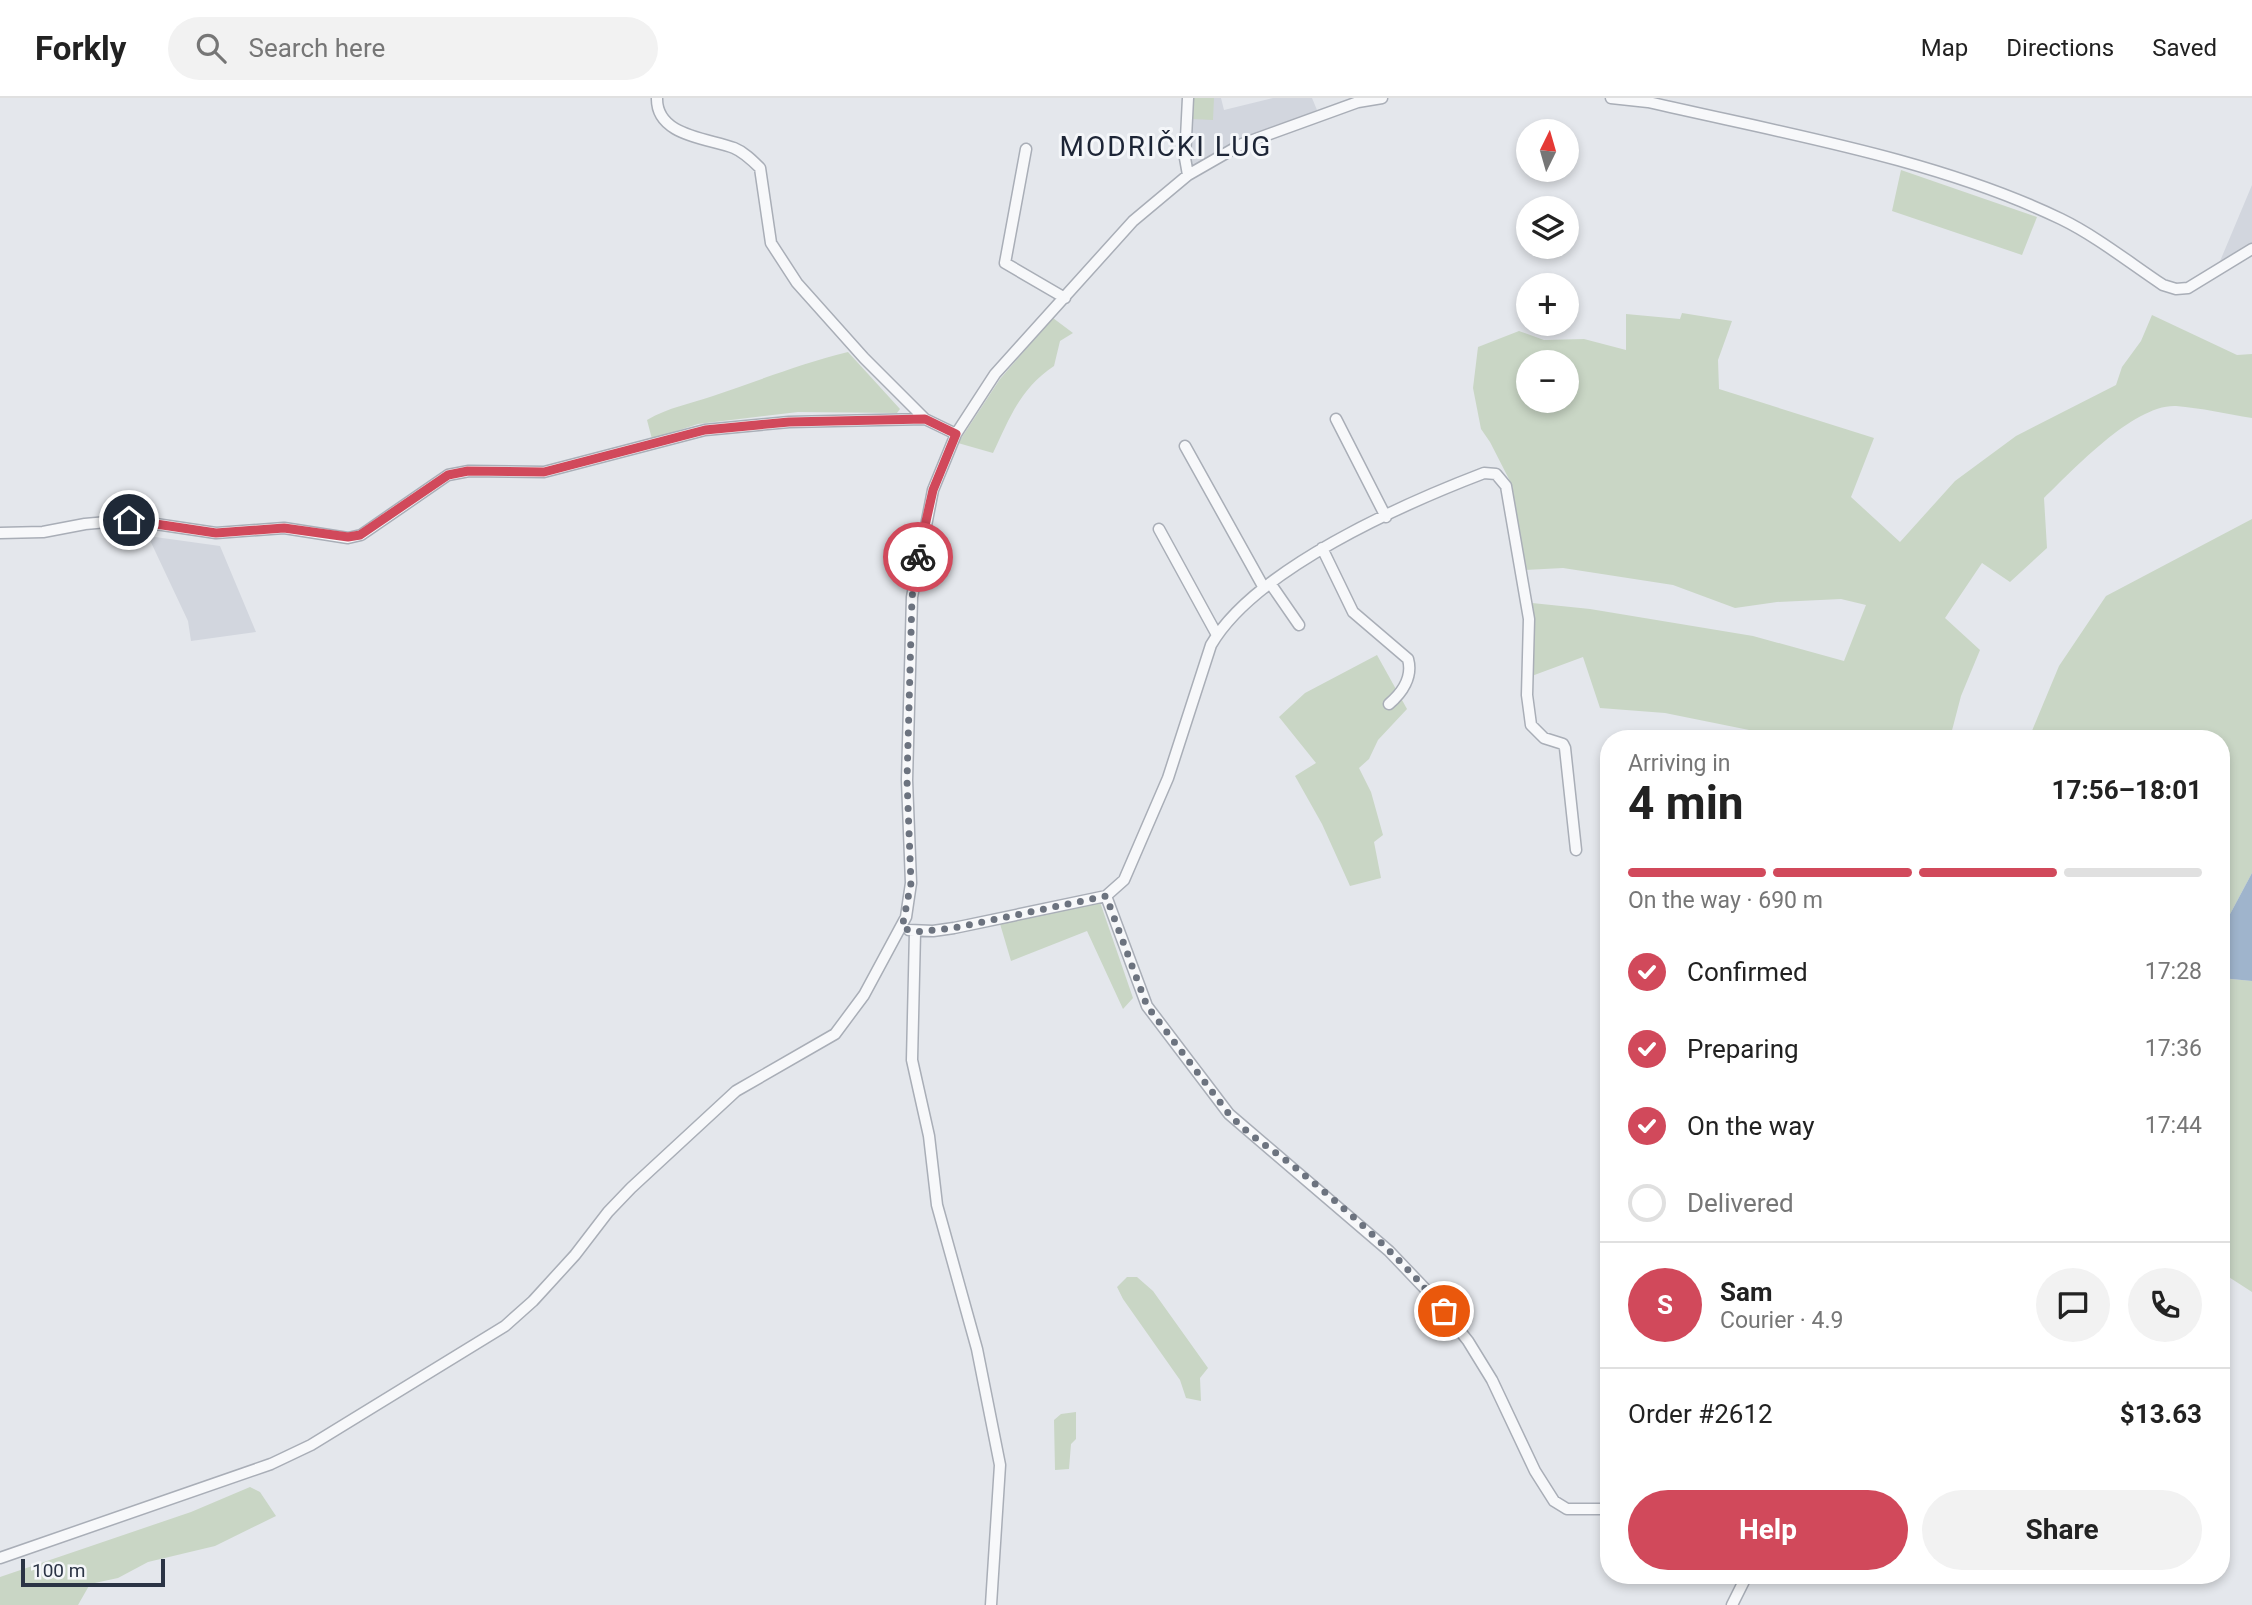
<!DOCTYPE html>
<html lang="en">
<head>
<meta charset="utf-8">
<style>
  :root { --surface:#fff; --page:#f2f2f2; --text:#222; --muted:#767676; --line:#e0e0e0; --accent:#d1495b }
  body { margin:0; font-family:Roboto,sans-serif; background:var(--page); color:var(--text); height:100vh; display:flex; flex-direction:column; font-size:26px; white-space:nowrap }
  * { box-sizing:border-box; margin:0 }
  p { font-size:23px; color:var(--muted) }
  .icon { flex:none; width:38px; height:38px; fill:none; stroke:currentColor; stroke-width:2; stroke-linecap:round; stroke-linejoin:round }
  .map { position:relative; flex:1; overflow:hidden }
  .panel { position:absolute; left:1600px; top:632px; width:630px; height:854px; display:flex; flex-direction:column; background:var(--surface); border-radius:28px; box-shadow:0 4px 10px #0003 }
  .panel>* { flex:none }
  .needle { width:46px; rotate:5deg }
  .buttons { position:absolute; left:1516px; top:21px; display:grid; gap:14px }
  .buttons a { display:grid; place-items:center; width:63px; height:63px; border-radius:50%; background:var(--surface); box-shadow:0 4px 10px #0003; font-size:35px }
  .scale { position:absolute; left:21px; bottom:18px; width:144px; box-sizing:border-box; padding-left:7px; border:4px solid #2b3445; border-top:0; font-size:19px; line-height:24px; white-space:nowrap; color:#2b3445; -webkit-text-stroke:5px #f4f6f9; paint-order:stroke }
  .pin { position:absolute; display:grid; place-items:center; width:60px; height:60px; color:#fff; margin:-30px; border:4px solid #fff; border-radius:50%; box-shadow:0 2px 7px #0007 }
  .courier { position:absolute; display:grid; place-items:center; width:70px; height:70px; margin:-35px; border:5px solid #d1495b; border-radius:50%; background:#fff; color:#222; box-shadow:0 2px 9px #0007 }
  .head em { font-style:normal; font-weight:700 }
  .head div { display:flex; flex-direction:column-reverse }
  .head { display:flex; align-items:center; justify-content:space-between; height:119px; padding:0 28px }
  h1 { font-size:46px; font-weight:700; line-height:52px }
  .bar { display:grid; grid-template-columns:repeat(4,1fr); gap:10px 7px; align-content:center; height:84px; padding:0 28px }
  .bar i { height:9px; border-radius:5px; background:var(--line) }
  .bar .on { background:var(--accent) }
  .bar p { grid-column:span 4 }
  .line { display:flex; align-items:center; gap:18px; padding:0 28px; border-top:2px solid var(--line) }
  .line div { flex:1 }
  .round { display:grid; place-items:center; flex:none; width:74px; height:74px; border-radius:37px; background:var(--page) }
  ol { padding:0 28px; list-style:none }
  li { display:flex; align-items:center; gap:21px; height:77px }
  li p { margin-inline-start:auto }
  li .icon { padding:7px; border-radius:50%; background:var(--accent); color:#fff; stroke-width:4 }
  li:last-child { color:var(--muted) }
  li i { width:38px; height:38px; border:4px solid var(--line); border-radius:50% }
  .cta { display:flex; gap:14px; margin-top:auto; padding:14px 28px }
  .cta a { flex:1; height:80px; border-radius:42px; background:var(--accent); color:#fff; font-size:28px; font-weight:700; line-height:80px; text-align:center }
  .cta a+a { background:var(--page); color:var(--text) }
  header { display:flex; align-items:center; gap:42px; box-sizing:border-box; height:98px; padding:0 35px; background:var(--surface); border-bottom:2px solid var(--line) }
  header strong { font-size:33px }
  nav { display:flex; gap:38px; margin-inline-start:auto; font-size:24px }
  .search { width:490px; height:63px; background:var(--page); display:flex; align-items:center; gap:18px; box-sizing:border-box; padding:0 24px; border-radius:38px; color:var(--muted); font-size:26px }
  .map>svg:first-child { display:block }
  .built { fill:#d2d6de }
  .green { fill:#c9d6c5; fill-rule:evenodd }
  .water { fill:#9fb4cc }
  .lines { fill:none; stroke-linecap:round; stroke-linejoin:round }
  .minor-casing { stroke:#a9aeb7; stroke-width:13 }
  .minor { stroke:#f7f8fa; stroke-width:10 }
  .done { stroke:#6c737f; stroke-width:7; stroke-dasharray:0 12.6 }
  .route { stroke:#d1495b; stroke-width:9 }
  .labels { text-anchor:middle; stroke-width:6; stroke-linejoin:round; paint-order:stroke }
  .quarter-label { font-size:28px; letter-spacing:2px; fill:#1d2536; stroke:#f4f6f9 }
</style>
</head>
<body>
<header>
<strong>Forkly</strong>
<div class="search"><svg class="icon" aria-label="search" viewBox="0 0 24 24"><circle cx="10" cy="10" r="6"/><path d="M15 15l6 6"/></svg>Search here</div>
<nav><a>Map</a><a>Directions</a><a>Saved</a></nav>
</header>
<div class="map">
<svg width="2252" height="1507" viewBox="0 0 2252 1507">
  <rect width="100%" height="100%" fill="#e4e7ec"/>
  <!-- built -->
  <path class="built" d="M1191 0H1221L1224 12 1273 0H1312L1317 12 1237 45 1191 70 1188 59Z
    M2252 87V146L2218 168Z
    M148 438 220 448 256 534 191 543 188 523Z"/>
  <!-- green -->
  <path class="green" d="M1193 0H1214L1213 22 1192 21Z
    M1901 72 2037 119 2022 157 1892 113Z
    M1682 215 1732 223 1718 262 1719 291 1874 340 1851 399 1900 444 1955 383 2016 338 2116 287 2122 269 2141 243 2152 217 2237 257 2252 256V320C2227 316 2201 310 2176 308 2134 306 2073 372 2044 400L2047 450 2010 484 1982 465 1945 520 1980 552 1961 598 1950 640H1788L1665 615 1600 610 1583 559 1529 579 1534 542 1532 505 1590 511 1753 538 1844 563 1866 507 1841 501 1777 504 1735 510 1673 487 1563 470 1525 472 1512 387 1490 344 1481 331 1473 290 1478 249 1519 233 1544 242 1584 241 1626 252V216L1680 221ZM1528 264H1566V303H1528Z
    M1053 220 1073 235 1060 243 1054 268C1020 291 1010 319 993 355L958 345 1000 281Z
    M848 254 900 311 897 315 798 314 698 326 652 341 647 322C669 309 690 306 713 298 758 283 802 265 848 254Z
    M2252 421V775L2221 833V640H2029L2059 568 2106 498Z
    M1377 557 1407 611 1378 642 1369 661 1359 670 1371 694 1383 737 1374 744 1381 780 1350 788 1322 726 1295 678 1316 665 1279 619 1305 595Z
    M1100 804 1133 900 1123 911 1087 833 1011 863 998 819Z
    M2221 880 2252 883V1194L2221 1174Z
    M1127 1179H1137L1153 1193 1208 1270 1200 1280 1201 1303 1186 1300 1180 1282 1123 1201 1117 1189Z
    M1076 1314V1341L1071 1346 1069 1371 1055 1372 1054 1322 1061 1316Z
    M250 1389 260 1394 276 1418 215 1448 148 1464 118 1480 90 1486 78 1507H0V1479L191 1414Z"/>
  <!-- water -->
  <path class="water" d="M2252 775V883L2221 880V833Z"/>
  <g class="lines">
    <!-- minor casing -->
    <g class="minor-casing">
      <path id="minor" d="M657 0C656 38 707 40 734 50 744 54 752 62 760 70L771 145 797 185 864 260 925 321 956 336
        M1188 0 1185 60 1188 77
        M1611 0 1648 4C1782 35 1937 61 2061 121 2096 138 2130 165 2163 187L2176 191 2188 190 2252 151
        M1026 51 1005 165 1065 200
        M1336 321 1386 419
        M1185 348 1264 490
        M1159 431 1217 537
        M0 435 43 434 85 426 129 422 216 435 284 430 348 440 361 437 448 377 469 373 544 374 705 332 789 324 925 321
        M1322 450 1353 514 1408 561C1413 579 1402 595 1389 606
        M1270 485 1299 527
        M1576 752 1565 650 1563 646 1544 640 1531 627 1527 597 1529 521 1506 388 1496 376 1484 375C1403 406 1255 471 1211 547L1168 680 1124 782 1106 798 1147 908 1229 1016 1389 1153 1432 1198 1468 1243 1492 1282 1535 1373 1554 1403 1567 1411H1608
        M909 832 933 833 954 830 1106 798
        M915 834 912 962 929 1038 937 1107 977 1251 1000 1367 991 1507
        M0 1460 271 1366 311 1347 505 1228 533 1203 575 1157 608 1114 631 1090 736 993 835 936 864 897 906 819 911 785 907 682 912 499 933 392 956 336 995 276 1133 123 1188 77 1242 46 1358 4 1382 0
        M1732 1507 1747 1477"/>
    </g>
    <!-- minor -->
    <use href="#minor" class="minor"/>
  </g>
  <g class="lines">
    <!-- done -->
    <path class="done" d="M918 459 912 499 907 682 911 785 902 830 915 834 954 830 1106 798 1147 908 1229 1016C1247 1036 1270 1050 1292 1067 1345 1110 1401 1159 1444 1213"/>
    <!-- route -->
    <path class="route" d="M129 422 216 435 284 430 348 439 360 437 448 377 468 373 544 374 705 332 789 324 925 321 956 336 933 392 918 459"/>
  </g>
  <g class="labels">
    <!-- quarter labels -->
    <g class="quarter-label">
      <text x="1166" y="58">MODRIČKI LUG</text>
    </g>
  </g>
</svg>
<div class="buttons">
<a><svg class="needle" viewBox="-14 -14 28 28"><path d="M0-13l5 13h-10z" fill="#e53935"/><path d="M0 13l5-13h-10z" fill="#767676"/></svg></a>
<a><svg class="icon" aria-label="layers" viewBox="0 0 24 24"><path d="M12 4l9 5-9 5-9-5zM3 14l9 5 9-5"/></svg></a>
<a>+</a>
<a>−</a>
</div>
<div class="scale">100 m</div>
<div class="pin" style="left:1444px;top:1213px;background:#ea580c"><svg class="icon" aria-label="bag" viewBox="0 0 24 24"><path d="M5 8h14l-1 12H6zM9 8a3 3 0 0 1 6 0"/></svg></div>
<div class="pin" style="left:129px;top:422px;background:#1f2937"><svg class="icon" aria-label="home" viewBox="0 0 24 24"><path d="M3 11l9-7 9 7M6 9v11h12V9"/></svg></div>
<div class="courier" style="left:918px;top:459px"><svg class="icon" aria-label="bike" viewBox="0 0 24 24"><circle cx="6" cy="16" r="4"/><circle cx="18" cy="16" r="4"/><path d="M6 16l4-8h5l3 8M10 8l3 8H6M13 5h3"/></svg></div>
<section class="panel">
<div class="head"><div><h1>4 min</h1><p>Arriving in</p></div><em>17:56–18:01</em></div>
<div class="bar"><i class="on"></i><i class="on"></i><i class="on"></i><i></i><p>On the way · 690 m</p></div>
<ol>
<li><svg class="icon" aria-label="check" viewBox="0 0 24 24"><path d="M5 12l5 5 9-10"/></svg>Confirmed<p>17:28</p></li>
<li><svg class="icon" aria-label="check" viewBox="0 0 24 24"><path d="M5 12l5 5 9-10"/></svg>Preparing<p>17:36</p></li>
<li><svg class="icon" aria-label="check" viewBox="0 0 24 24"><path d="M5 12l5 5 9-10"/></svg>On the way<p>17:44</p></li>
<li><i></i>Delivered</li>
</ol>
<div class="line" style="height:126px"><b class="round" style="background:var(--accent);color:#fff">S</b><div><b>Sam</b><p>Courier · 4.9</p></div><a class="round"><svg class="icon" aria-label="chat" viewBox="0 0 24 24"><path d="M4 5h16v11H9l-5 4z"/></svg></a><a class="round"><svg class="icon" aria-label="phone" viewBox="0 0 24 24"><path d="M5 4h4l2 5-3 2q2 4 5 5l2-3 5 2v4C11 20 4 13 5 4z"/></svg></a></div>
<div class="line" style="height:91px"><div>Order #2612</div><b>$13.63</b></div>
<div class="cta"><a>Help</a><a>Share</a></div>
</section>
</div>
</body>
</html>
